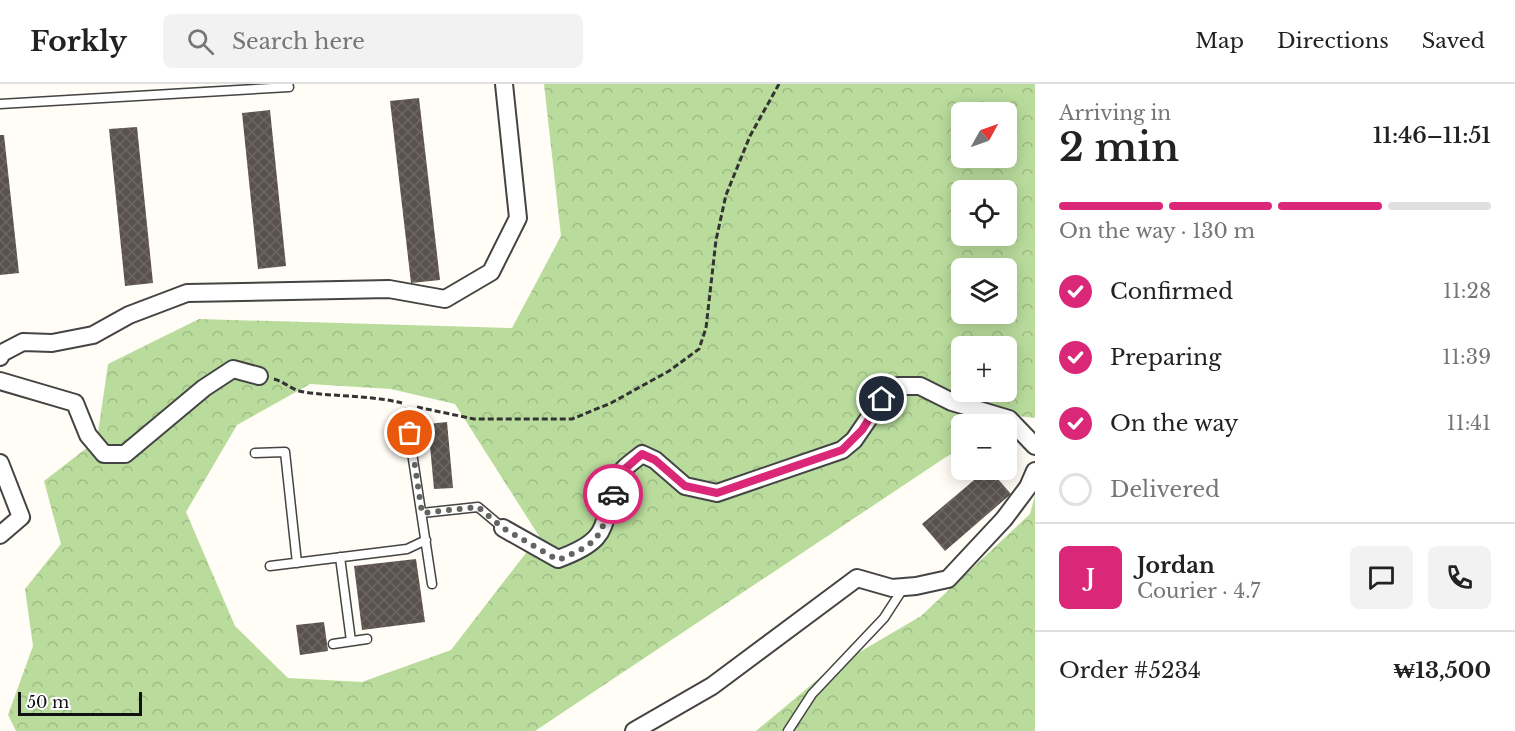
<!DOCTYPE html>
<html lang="en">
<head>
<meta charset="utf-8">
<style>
  :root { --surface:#fff; --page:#f2f2f2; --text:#222; --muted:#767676; --line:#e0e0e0; --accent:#db2777 }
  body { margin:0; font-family:"Libre Baskerville",serif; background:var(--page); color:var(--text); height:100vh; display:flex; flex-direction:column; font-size:22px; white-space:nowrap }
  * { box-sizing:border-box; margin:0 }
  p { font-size:20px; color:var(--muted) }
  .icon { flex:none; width:33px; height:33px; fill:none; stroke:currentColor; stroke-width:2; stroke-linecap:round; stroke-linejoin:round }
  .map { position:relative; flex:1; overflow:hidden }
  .side { display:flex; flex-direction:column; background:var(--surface); width:480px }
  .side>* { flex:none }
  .needle { width:39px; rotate:50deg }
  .buttons { position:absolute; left:951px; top:18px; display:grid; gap:12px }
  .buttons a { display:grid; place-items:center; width:66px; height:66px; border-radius:9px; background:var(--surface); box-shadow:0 3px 15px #0003; font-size:30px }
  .scale { position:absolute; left:18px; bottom:15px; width:124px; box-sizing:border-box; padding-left:6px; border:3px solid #111; border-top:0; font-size:16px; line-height:21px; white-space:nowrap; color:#111; -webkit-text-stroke:4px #fff; paint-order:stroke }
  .pin { position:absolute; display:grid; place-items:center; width:51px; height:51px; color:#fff; margin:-26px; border:3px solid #fff; border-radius:50%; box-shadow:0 2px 6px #0007 }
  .courier { position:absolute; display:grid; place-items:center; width:60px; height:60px; margin:-30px; border:4px solid #db2777; border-radius:50%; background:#fff; color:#222; box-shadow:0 2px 8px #0007 }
  .headline em { font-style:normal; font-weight:600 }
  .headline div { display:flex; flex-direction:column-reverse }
  .headline { display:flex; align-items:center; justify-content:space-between; height:102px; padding:0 24px }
  h1 { font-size:39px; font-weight:600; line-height:45px }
  .bar { display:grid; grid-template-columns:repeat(4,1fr); gap:9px 6px; align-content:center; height:72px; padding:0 24px }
  .bar i { height:8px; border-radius:4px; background:var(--line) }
  .bar .on { background:var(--accent) }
  .bar p { grid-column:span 4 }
  .line { display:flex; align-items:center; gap:15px; padding:0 24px; border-top:2px solid var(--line) }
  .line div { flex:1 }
  .round { display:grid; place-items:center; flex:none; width:63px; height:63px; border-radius:9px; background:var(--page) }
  ol { padding:0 24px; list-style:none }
  li { display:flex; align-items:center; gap:18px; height:66px }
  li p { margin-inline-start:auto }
  li .icon { padding:6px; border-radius:50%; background:var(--accent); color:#fff; stroke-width:4 }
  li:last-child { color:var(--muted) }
  li i { width:33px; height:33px; border:3px solid var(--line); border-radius:50% }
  header { display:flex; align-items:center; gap:36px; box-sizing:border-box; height:84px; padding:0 30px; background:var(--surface); border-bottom:2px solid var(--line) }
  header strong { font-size:28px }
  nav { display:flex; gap:33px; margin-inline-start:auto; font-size:21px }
  .search { width:420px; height:54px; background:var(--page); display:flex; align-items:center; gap:15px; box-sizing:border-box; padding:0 21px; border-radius:9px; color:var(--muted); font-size:22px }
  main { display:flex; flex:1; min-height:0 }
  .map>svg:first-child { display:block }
  .forest { fill:url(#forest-crowns); fill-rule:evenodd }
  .building { fill:url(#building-cross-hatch) }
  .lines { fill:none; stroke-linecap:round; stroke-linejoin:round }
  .service-casing { stroke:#444; stroke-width:11 }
  .minor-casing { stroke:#444; stroke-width:20 }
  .path { stroke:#333; stroke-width:3; stroke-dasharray:6 3; stroke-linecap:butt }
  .service { stroke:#fff; stroke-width:8 }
  .minor { stroke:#fff; stroke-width:16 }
  .done { stroke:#646461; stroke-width:6; stroke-dasharray:0 10.8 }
  .route { stroke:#db2777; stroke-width:8 }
</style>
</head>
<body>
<header>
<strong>Forkly</strong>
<div class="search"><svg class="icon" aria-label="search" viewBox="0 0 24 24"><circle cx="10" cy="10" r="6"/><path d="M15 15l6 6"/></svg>Search here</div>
<nav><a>Map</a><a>Directions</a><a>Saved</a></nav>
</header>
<main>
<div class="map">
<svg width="1035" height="647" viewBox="0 0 1035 647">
  <defs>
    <pattern id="forest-crowns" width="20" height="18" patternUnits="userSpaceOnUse" patternTransform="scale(1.5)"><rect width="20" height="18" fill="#b9dc9c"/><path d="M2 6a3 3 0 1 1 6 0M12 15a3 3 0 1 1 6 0" fill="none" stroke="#9ebc85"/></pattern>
    <pattern id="building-cross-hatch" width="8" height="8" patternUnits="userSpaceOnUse" patternTransform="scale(1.5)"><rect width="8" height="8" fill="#5a524d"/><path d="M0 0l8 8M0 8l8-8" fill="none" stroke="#6d6662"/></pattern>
  </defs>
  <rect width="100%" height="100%" fill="#fffdf5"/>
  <!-- forest -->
  <path class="forest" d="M544 0H1035V334L1009 331 995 340H962L961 363 535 647H16L8 631 33 562 25 505 61 460 44 397 97 356 108 280 199 235 512 244 561 152ZM962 28H1006V74H962ZM962 106H1006V152H962ZM962 184H1006V230H962ZM962 262H1006V308H962ZM310 300 391 305 455 320 539 452 451 566 362 598 288 594 235 542 186 428 237 341Z
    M1035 411V647H756L829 586 921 532 1030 430Z"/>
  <!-- building -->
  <path class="building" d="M419 14 440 196 411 199 390 17Z
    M270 26 286 182 258 185 242 29Z
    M137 43 153 199 125 202 109 45Z
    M0 51H4L19 189 0 191Z
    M447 338 453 404 434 405 428 340Z
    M986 386H990L1011 410 945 467 922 440Z
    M416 475 425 538 362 546 354 482Z
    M324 538 328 567 300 571 296 541Z"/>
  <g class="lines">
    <!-- service casing -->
    <g class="service-casing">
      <path id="service" d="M0 20 289 3 288 0
        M406 329 432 500
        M255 369 285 368 297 479
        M422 429 478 423 503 444
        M340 473 351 557
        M270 482 407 465 426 456
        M333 560 367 555
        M788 647 812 610 884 534 904 503"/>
    </g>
    <!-- minor casing -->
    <g class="minor-casing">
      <path id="minor" d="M0 273 2 269 23 258 52 259 93 251 129 231 187 209 389 205 445 215 491 188 518 134 504 0
        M0 297 75 319 88 351 104 370H125L204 304 233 285 259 292
        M0 379 21 433 0 451
        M503 444 558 475C618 453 597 439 619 392 622 384 635 376 642 370L655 376 685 402 717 409 842 366 854 356 882 315 898 302H920L952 318 1009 335 1035 362
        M634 647 712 602 857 494 892 504 916 502 948 495 1004 435 1028 403 1035 387"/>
    </g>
    <!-- path -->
    <path class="path" d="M274 295C285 298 293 307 304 308 337 313 369 311 402 319
      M417 323 474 335H572L611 319 669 287 699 265 706 244 716 156 726 111 750 52 779 0"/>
    <!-- service -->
    <use href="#service" class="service"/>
    <!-- minor -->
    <use href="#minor" class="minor"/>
  </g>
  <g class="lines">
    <!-- done -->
    <path class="done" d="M410 349 422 429 478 423 503 444 558 476C602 458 600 453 613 410"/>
    <!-- route -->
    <path class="route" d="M613 410 619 390 642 370 655 376 685 402 717 409 842 366 862 346 882 315"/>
  </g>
</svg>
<div class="buttons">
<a><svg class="needle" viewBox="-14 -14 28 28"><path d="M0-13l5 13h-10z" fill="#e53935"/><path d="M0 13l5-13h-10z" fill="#767676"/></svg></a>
<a><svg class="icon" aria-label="locate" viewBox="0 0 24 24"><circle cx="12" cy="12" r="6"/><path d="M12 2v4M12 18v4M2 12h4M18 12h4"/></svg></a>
<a><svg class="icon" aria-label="layers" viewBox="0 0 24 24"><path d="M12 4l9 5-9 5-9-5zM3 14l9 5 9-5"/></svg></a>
<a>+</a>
<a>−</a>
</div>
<div class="scale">50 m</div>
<div class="pin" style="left:410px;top:349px;background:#ea580c"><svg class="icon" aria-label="bag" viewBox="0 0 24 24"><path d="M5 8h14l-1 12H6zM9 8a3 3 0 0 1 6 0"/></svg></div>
<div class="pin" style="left:882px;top:315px;background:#1f2937"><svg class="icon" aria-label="home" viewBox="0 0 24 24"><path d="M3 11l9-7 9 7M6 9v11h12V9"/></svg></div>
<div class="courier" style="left:613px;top:410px"><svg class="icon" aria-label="car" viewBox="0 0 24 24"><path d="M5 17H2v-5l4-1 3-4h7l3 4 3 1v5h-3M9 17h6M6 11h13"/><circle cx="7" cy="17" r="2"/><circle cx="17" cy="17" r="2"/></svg></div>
</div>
<section class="side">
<div class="headline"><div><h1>2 min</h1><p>Arriving in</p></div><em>11:46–11:51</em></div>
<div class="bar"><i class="on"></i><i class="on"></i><i class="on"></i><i></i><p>On the way · 130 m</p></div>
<ol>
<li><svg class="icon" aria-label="check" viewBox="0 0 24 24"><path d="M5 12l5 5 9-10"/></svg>Confirmed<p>11:28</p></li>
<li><svg class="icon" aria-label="check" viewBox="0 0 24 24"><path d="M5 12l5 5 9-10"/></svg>Preparing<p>11:39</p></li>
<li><svg class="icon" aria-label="check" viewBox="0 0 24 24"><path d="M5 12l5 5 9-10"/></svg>On the way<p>11:41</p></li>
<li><i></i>Delivered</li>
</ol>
<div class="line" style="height:108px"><b class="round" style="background:var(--accent);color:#fff">J</b><div><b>Jordan</b><p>Courier · 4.7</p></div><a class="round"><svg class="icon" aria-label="chat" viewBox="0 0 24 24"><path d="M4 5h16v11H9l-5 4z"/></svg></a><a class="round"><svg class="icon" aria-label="phone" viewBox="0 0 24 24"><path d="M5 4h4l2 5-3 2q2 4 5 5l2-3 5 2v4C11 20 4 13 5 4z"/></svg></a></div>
<div class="line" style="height:78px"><div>Order #5234</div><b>₩13,500</b></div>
</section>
</main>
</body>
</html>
